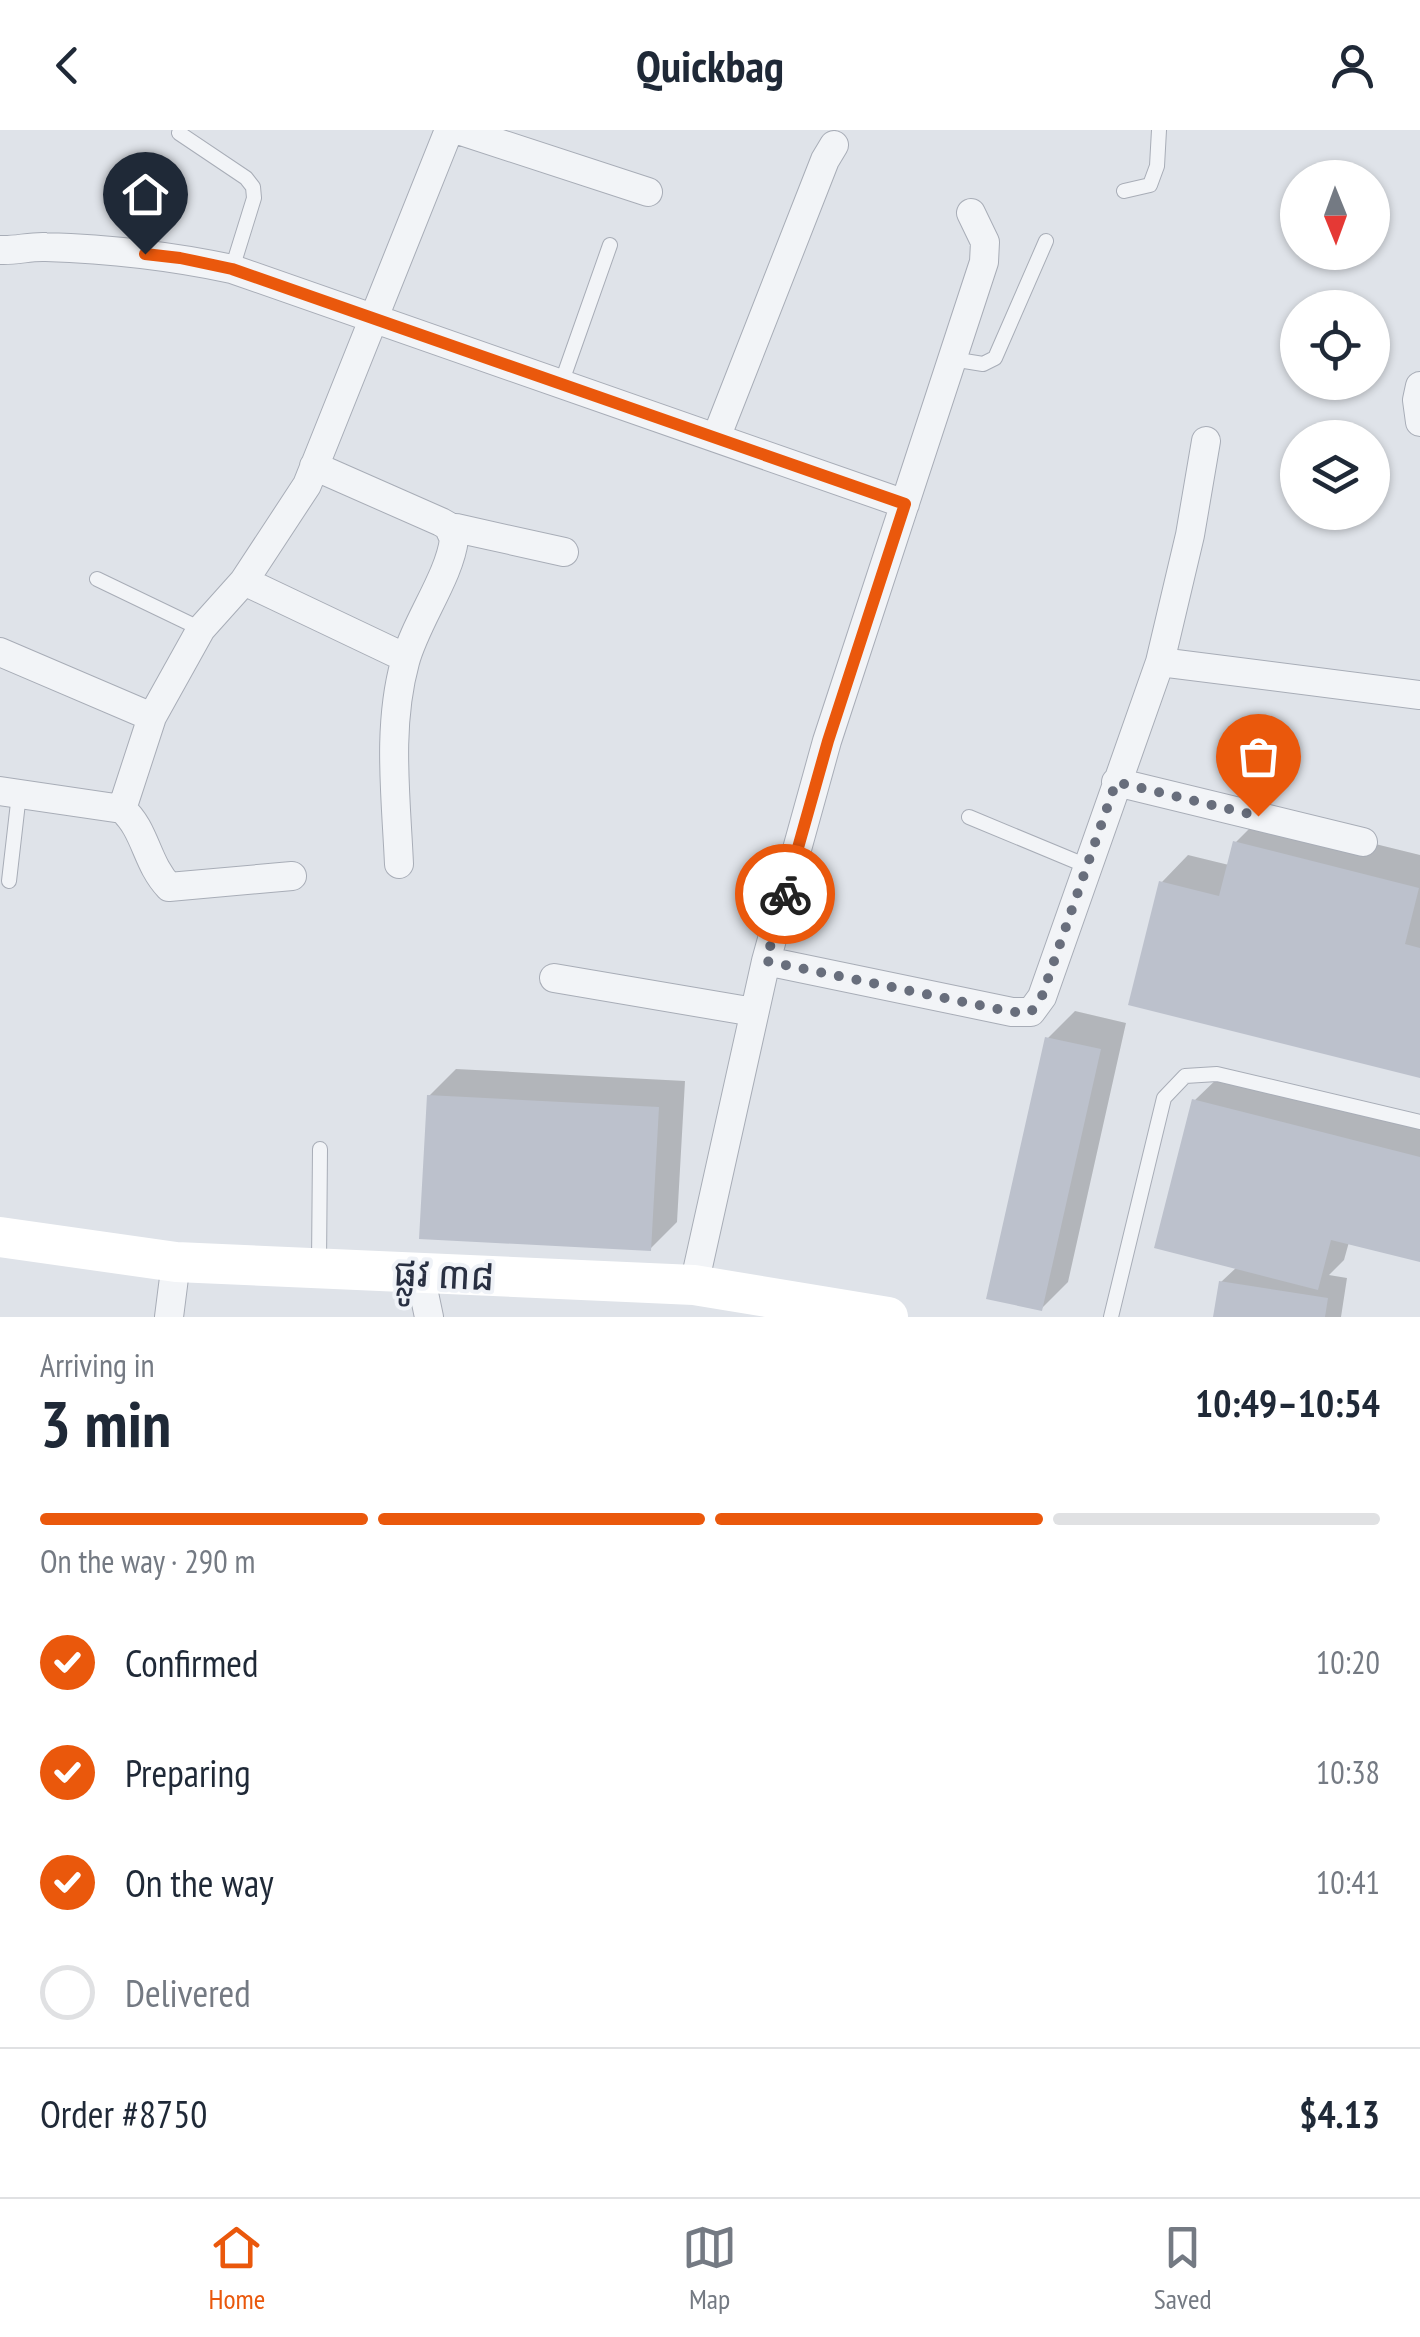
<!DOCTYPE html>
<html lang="en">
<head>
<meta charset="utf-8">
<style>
  :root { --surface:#fff; --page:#f2f2f3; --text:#1f2937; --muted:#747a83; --line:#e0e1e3; --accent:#ea580c }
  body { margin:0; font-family:"PT Sans Narrow","Noto Sans Khmer",sans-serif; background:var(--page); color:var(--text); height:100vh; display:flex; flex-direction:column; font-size:38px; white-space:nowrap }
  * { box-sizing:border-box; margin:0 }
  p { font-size:32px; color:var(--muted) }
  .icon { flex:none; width:55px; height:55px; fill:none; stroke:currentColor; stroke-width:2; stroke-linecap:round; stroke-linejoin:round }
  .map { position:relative; height:1187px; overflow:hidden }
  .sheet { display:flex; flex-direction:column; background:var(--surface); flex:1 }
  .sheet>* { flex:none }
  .needle { width:65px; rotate:179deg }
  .buttons { position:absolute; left:1280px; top:30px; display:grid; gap:20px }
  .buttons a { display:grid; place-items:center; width:110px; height:110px; border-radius:50%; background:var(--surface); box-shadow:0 2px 8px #0004; font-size:50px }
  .pin { position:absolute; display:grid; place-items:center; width:85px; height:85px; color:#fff; margin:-102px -42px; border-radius:50% 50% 50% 0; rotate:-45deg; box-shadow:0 0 10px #0007 }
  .pin .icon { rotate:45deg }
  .courier { position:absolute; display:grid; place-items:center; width:100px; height:100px; margin:-50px; border:8px solid #ea580c; border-radius:50%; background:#fff; color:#222; box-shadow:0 2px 12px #0007 }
  .headline em { font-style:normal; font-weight:700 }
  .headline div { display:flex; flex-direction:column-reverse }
  .headline { display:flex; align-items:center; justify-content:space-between; height:170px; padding:0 40px }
  h1 { font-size:65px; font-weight:700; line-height:75px }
  .bar { display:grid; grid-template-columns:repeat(4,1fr); gap:15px 10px; align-content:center; height:120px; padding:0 40px }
  .bar i { height:12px; border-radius:8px; background:var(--line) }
  .bar .on { background:var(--accent) }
  .bar p { grid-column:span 4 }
  .line { display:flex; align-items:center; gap:25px; padding:0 40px; border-top:2px solid var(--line) }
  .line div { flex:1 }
  ol { padding:0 40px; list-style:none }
  li { display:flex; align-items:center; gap:30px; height:110px }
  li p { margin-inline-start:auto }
  li .icon { padding:10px; border-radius:50%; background:var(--accent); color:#fff; stroke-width:4 }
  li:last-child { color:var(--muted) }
  li i { width:55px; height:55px; border:5px solid var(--line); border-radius:50% }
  header { display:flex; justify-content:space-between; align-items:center; height:130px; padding:0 40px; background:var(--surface); font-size:45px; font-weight:700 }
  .menu { display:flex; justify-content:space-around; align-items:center; height:140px; border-top:2px solid var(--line); background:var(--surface); font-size:28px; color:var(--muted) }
  .menu a { display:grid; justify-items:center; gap:5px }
  .menu .on { color:var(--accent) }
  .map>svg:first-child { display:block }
  .shadow { fill:#0003 }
  .building { fill:#bcc1cc }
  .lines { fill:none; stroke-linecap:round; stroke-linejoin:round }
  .lane-casing { stroke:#a8adb7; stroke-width:16 }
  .street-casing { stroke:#a8adb7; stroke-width:30 }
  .lane { stroke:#f2f4f7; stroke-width:14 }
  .street { stroke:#f2f4f7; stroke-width:28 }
  .secondary { stroke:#fff; stroke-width:40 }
  .done { stroke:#686e7c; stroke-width:10; stroke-dasharray:0 18 }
  .route { stroke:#ea580c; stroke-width:12 }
  .labels { text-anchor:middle; stroke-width:8; stroke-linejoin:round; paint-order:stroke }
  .street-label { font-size:38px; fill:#282f41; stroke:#eff2f7 }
</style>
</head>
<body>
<header><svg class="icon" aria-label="back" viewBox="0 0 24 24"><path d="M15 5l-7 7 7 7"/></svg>Quickbag<svg class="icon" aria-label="person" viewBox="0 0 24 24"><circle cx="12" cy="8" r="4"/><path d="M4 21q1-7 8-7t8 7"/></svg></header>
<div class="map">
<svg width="1420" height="1187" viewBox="0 0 1420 1187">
  <rect width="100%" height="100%" fill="#dfe3e9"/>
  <!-- shadow -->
  <path class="shadow" d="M1262 686 1420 725V945L1162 752 1188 725 1229 735 1235 713Z
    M1075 881 1126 893 1068 1152 1041 1179 1048 908Z
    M456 939 685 951 677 1092 650 1119 429 966Z
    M1222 944 1420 994V1130L1349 1112 1344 1130 1329 1145 1347 1148 1341 1187H1216L1221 1152 1237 1137 1195 970Z"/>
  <!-- building -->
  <path class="building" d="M1233 711 1419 758 1405 814 1420 818V948L1128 875 1159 751 1219 766Z
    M1045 907 1101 919 1042 1181 986 1169Z
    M427 965 659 977 651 1121 419 1109Z
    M1192 969 1420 1027V1132L1331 1110 1318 1160 1154 1118Z
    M1219 1151 1328 1168 1325 1187H1213Z"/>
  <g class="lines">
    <!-- lane casing -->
    <g class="lane-casing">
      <path id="lane" d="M179 3 246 48 253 57 254 68 232 139
        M1124 61 1150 55 1157 36 1159 0
        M952 229 983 234 995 228 1046 111
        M561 254 610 115
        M97 449 201 499
        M969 687 1087 736
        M9 751 19 664
        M319 1133 320 1019
        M1111 1187 1164 968 1185 946 1217 944 1420 992"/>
    </g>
    <!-- street casing -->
    <g class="street-casing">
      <path id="street" d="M458 0 648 62
        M0 120C16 121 30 116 46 117 109 119 171 126 232 139L905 374
        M1420 256 1417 270 1420 292
        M716 308 825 30 834 15
        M314 336 441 392 448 396 454 409C450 446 415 493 405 532 387 597 396 667 399 734
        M452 402 456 398 564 422
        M244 451 406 528
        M0 522 152 587
        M1160 532 1420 565
        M1116 652 1363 712
        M0 661 122 679C146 700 146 733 169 757L292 746
        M122 679 152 587 201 499 244 451 307 355 449 0
        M766 831 1012 882H1031L1042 867 1160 532 1190 405 1206 311
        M554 848 754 882
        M420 1144 429 1187
        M694 1155 766 831 827 611 984 132 985 112 971 83
        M169 1187 176 1132"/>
    </g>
    <!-- lane -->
    <use href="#lane" class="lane"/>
    <!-- street -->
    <use href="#street" class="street"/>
    <!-- secondary -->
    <path class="secondary" d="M0 1107 176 1132 694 1155 888 1187"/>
  </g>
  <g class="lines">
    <!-- done -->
    <path class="done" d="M785 764 766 831 1012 882H1031L1042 866 1116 652 1258 686"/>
    <!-- route -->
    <path class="route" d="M145 124 180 128 232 139 905 374 828 611 785 764"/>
  </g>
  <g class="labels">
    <!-- street labels -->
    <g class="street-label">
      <text transform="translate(444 1145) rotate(3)" y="13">ផ្លូវ ៣៨</text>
    </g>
  </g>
</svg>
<div class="buttons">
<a><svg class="needle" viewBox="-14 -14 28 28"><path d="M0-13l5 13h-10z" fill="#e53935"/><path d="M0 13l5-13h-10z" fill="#747a83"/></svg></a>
<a><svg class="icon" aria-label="locate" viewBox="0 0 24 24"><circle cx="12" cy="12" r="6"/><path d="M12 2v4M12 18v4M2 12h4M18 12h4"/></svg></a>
<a><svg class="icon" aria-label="layers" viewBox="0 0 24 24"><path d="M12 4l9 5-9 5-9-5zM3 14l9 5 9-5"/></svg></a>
</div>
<div class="pin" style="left:1258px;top:686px;background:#ea580c"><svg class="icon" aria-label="bag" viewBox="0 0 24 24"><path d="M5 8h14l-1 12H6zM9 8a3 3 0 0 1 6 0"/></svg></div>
<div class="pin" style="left:145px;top:124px;background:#1f2937"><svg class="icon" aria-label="home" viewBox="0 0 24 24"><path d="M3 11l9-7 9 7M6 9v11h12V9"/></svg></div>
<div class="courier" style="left:785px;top:764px"><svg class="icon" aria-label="bike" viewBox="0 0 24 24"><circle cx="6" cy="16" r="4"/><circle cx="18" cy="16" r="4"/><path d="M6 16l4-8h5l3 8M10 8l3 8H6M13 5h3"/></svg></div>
</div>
<section class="sheet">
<div class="headline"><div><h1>3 min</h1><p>Arriving in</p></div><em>10:49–10:54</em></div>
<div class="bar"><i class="on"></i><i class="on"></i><i class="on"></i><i></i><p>On the way · 290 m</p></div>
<ol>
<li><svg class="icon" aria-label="check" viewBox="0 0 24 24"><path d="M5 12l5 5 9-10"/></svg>Confirmed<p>10:20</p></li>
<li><svg class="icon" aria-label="check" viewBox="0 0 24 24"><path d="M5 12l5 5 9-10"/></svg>Preparing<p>10:38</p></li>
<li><svg class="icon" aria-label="check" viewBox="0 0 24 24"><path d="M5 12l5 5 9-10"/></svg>On the way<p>10:41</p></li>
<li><i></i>Delivered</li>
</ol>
<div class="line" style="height:130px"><div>Order #8750</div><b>$4.13</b></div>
</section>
<nav class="menu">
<a class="on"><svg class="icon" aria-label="home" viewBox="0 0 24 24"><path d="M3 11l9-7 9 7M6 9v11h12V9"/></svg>Home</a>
<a><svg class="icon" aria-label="map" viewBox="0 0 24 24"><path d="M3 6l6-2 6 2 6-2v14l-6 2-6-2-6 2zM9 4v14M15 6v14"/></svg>Map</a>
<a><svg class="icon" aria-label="saved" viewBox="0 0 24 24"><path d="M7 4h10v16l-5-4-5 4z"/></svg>Saved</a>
</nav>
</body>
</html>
